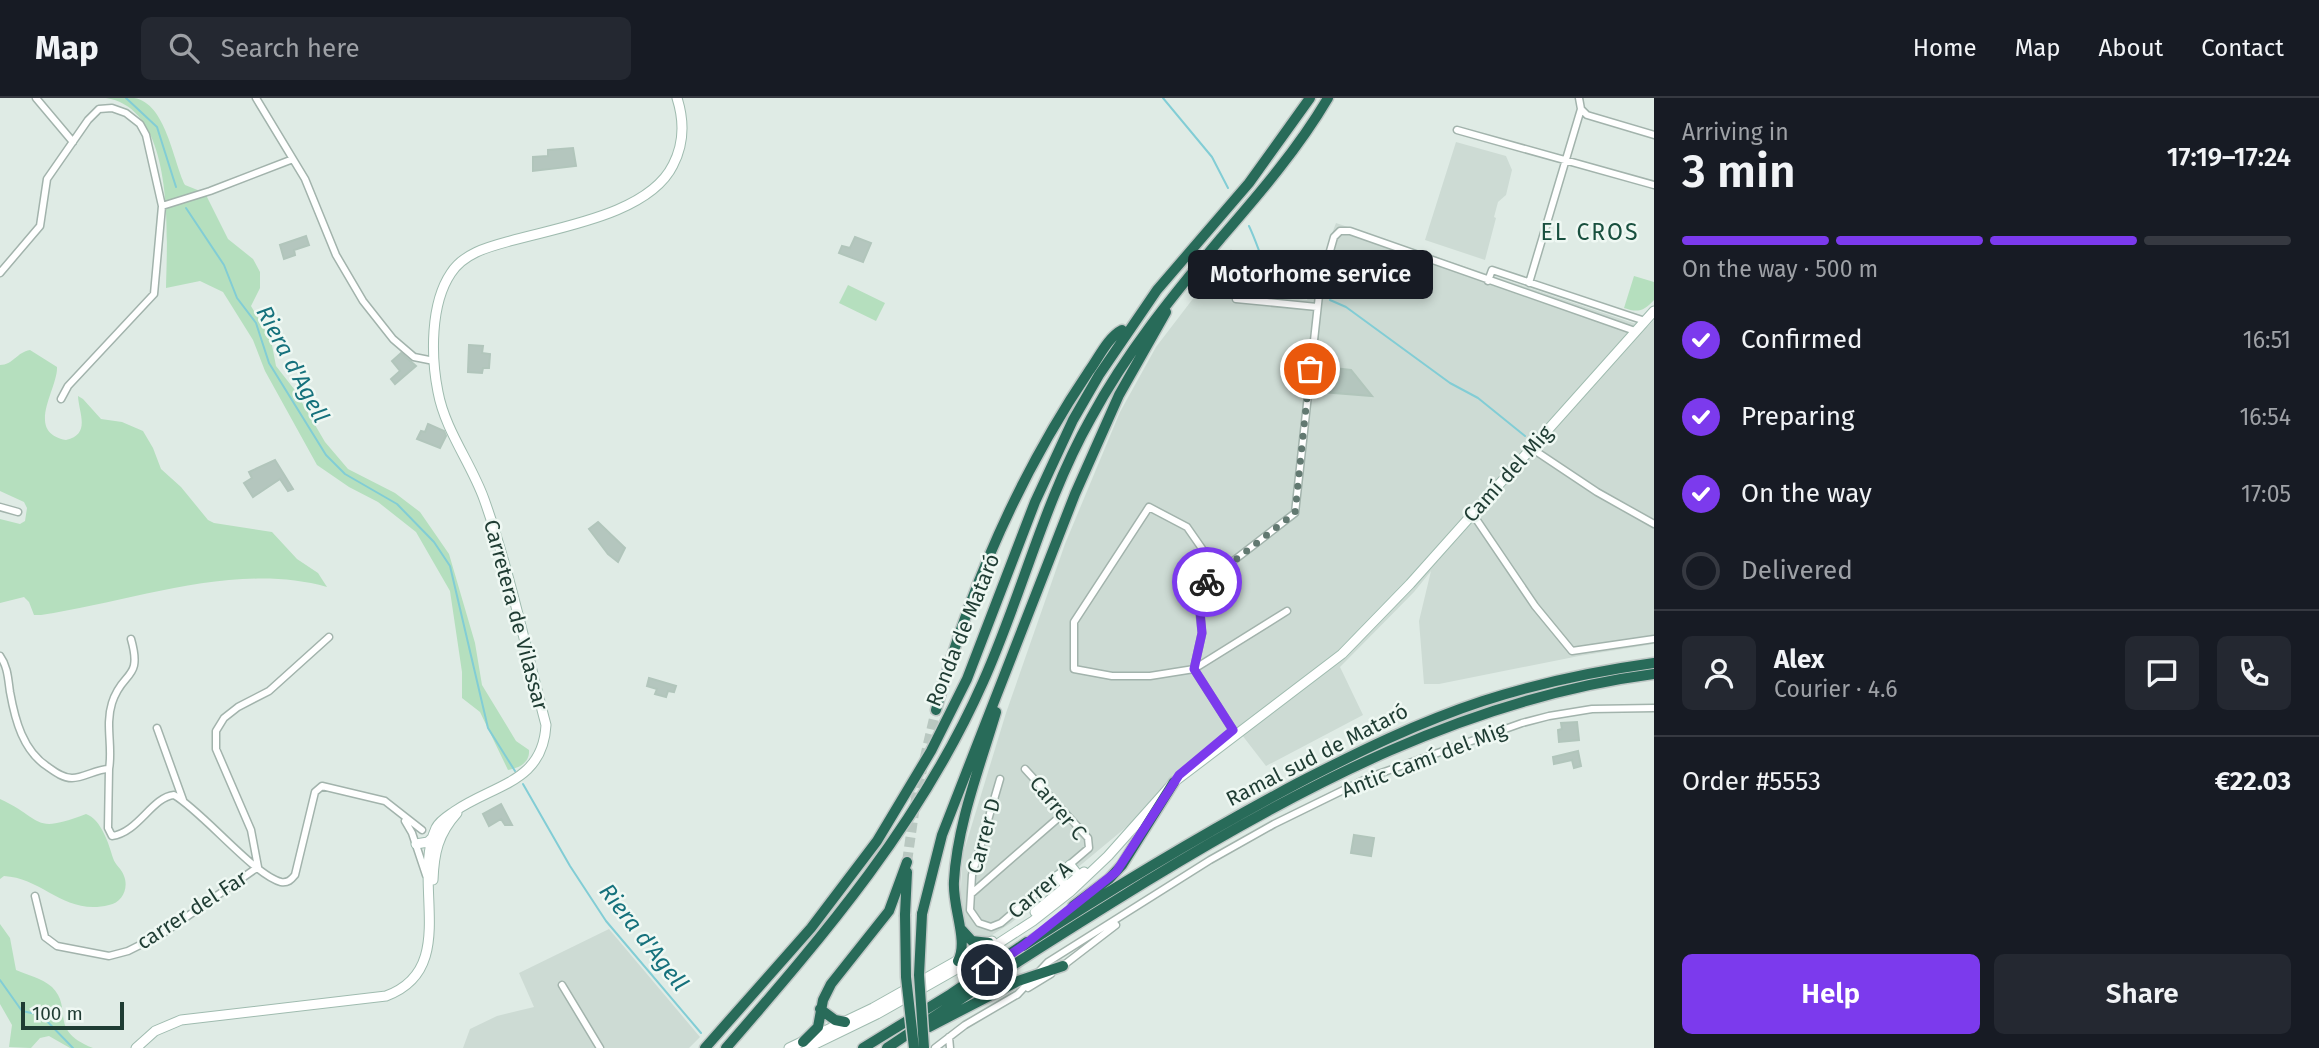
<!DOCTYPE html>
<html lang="en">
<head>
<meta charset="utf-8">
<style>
  :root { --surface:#171b24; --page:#242831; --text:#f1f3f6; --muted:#9ea1a6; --line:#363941; --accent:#7c3aed }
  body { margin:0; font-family:"Fira Sans",sans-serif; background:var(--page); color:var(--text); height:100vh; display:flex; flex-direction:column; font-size:26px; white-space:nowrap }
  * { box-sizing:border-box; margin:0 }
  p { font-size:23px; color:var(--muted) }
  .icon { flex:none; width:38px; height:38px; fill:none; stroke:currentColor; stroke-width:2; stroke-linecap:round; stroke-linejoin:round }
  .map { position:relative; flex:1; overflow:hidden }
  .drawer { display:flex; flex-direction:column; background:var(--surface); width:665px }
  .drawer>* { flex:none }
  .scale { position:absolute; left:21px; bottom:18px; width:103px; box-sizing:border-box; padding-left:7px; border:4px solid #1f3c33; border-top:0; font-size:19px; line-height:24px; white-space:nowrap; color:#1f3c33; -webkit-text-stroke:5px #eff8f3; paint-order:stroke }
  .pin { position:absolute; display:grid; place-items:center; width:60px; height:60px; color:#fff; margin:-30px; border:4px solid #fff; border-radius:50%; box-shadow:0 2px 7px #0007 }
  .courier { position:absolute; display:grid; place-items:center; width:70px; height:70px; margin:-35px; border:5px solid #7c3aed; border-radius:50%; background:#fff; color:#222; box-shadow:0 2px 9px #0007 }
  .bubble { position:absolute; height:49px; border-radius:10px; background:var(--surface); box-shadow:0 4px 10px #0003; font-size:23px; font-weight:600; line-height:49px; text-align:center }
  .head em { font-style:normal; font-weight:600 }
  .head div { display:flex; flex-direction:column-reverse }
  .head { display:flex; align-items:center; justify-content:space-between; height:119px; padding:0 28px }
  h1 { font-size:46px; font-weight:600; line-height:52px }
  .bar { display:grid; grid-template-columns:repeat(4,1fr); gap:10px 7px; align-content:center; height:84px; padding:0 28px }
  .bar i { height:9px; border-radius:5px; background:var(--line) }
  .bar .current { background:var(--accent) }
  .bar p { grid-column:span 4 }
  .line { display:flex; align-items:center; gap:18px; padding:0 28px; border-top:2px solid var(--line) }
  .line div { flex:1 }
  .round { display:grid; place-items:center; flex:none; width:74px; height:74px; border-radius:10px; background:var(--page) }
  ol { padding:0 28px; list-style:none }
  li { display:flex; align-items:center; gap:21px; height:77px }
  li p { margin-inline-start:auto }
  li .icon { padding:7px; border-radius:50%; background:var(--accent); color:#fff; stroke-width:4 }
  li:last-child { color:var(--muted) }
  li i { width:38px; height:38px; border:4px solid var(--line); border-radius:50% }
  .button { display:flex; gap:14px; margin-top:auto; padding:14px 28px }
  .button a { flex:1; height:80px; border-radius:10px; background:var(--accent); color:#fff; font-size:28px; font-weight:600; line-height:80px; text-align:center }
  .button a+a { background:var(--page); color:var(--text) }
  header { display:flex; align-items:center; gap:42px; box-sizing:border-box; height:98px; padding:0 35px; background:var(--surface); border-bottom:2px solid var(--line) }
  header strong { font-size:33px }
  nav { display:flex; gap:38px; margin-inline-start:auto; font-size:24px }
  .search { width:490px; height:63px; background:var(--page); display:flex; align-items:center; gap:18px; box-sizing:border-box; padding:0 24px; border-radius:10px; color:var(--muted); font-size:26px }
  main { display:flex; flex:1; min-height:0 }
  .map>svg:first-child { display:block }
  .built { fill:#cddbd4 }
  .green { fill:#b5dfbe }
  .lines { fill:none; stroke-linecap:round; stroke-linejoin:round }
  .stream { stroke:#82cdd5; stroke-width:2 }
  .building { fill:#b4c6be; stroke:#b1c5bb; stroke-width:2 }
  .highway-tunnel { stroke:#b9c8c1; stroke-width:10; stroke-dasharray:10 5; stroke-linecap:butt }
  .street-casing { stroke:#a2b3ac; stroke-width:9 }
  .secondary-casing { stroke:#9fbbaf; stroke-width:11 }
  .highway-casing { stroke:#c0c8c6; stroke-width:13 }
  .street { stroke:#fff; stroke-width:6 }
  .secondary { stroke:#fff; stroke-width:9 }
  .highway { stroke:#286b59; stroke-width:10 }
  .highway-bridge-casing { stroke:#c0c8c6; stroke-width:13; stroke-linecap:butt }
  .highway-bridge { stroke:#286b59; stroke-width:10 }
  .done { stroke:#627971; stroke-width:7; stroke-dasharray:0 12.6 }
  .route { stroke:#7c3aed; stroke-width:9 }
  .labels { text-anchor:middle; stroke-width:5; stroke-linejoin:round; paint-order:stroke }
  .street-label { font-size:21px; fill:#1f3c33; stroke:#eff8f3 }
  .neighbourhood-label { font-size:23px; letter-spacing:2px; fill:#19503f; stroke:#eff8f3 }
  .water-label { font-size:23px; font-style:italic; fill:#15717c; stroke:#eff8f3 }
</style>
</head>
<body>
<header>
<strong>Map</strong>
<div class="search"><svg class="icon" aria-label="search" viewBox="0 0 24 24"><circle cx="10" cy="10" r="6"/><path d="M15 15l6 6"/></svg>Search here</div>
<nav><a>Home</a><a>Map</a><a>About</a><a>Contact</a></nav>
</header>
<main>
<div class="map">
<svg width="1654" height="950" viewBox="0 0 1654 950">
  <rect width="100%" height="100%" fill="#dfebe5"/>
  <!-- built -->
  <path class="built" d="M1456 44 1506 58 1512 72 1506 97 1498 104 1494 119 1496 120 1485 162 1425 142Z
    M1336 125 1633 225 1647 229 1654 222V546L1579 558 1439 586H1424L1419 523 1431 473 1414 494 1340 569 1363 617 1266 668 1242 637 1201 667 1011 825 989 839 978 840 969 836 964 827 960 805 963 756 1006 615 1065 446 1120 314 1156 249 1231 151 1264 197 1307 202Z
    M609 831 700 939 689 950H463L470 931 497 918 534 909 519 875Z"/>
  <!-- green -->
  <path class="green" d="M106 0C115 0 125 0 134 0 166 5 173 63 185 87L205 95 228 141 253 161 260 174V190L251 208 271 242 276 268 294 291 325 344 348 371 395 395 420 414 449 456 475 545 482 587 516 643 529 652C530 665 519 670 508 672L480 614 462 600V574L450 493 416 434 378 404 349 389 317 367 265 273 253 242 223 194 200 183 166 190C167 138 176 11 106 0Z
    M1634 178 1654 184V202C1644 213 1638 215 1624 210Z
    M848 187 885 205 876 223 839 205Z
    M30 252 57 269C58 291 24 334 66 342 91 336 79 316 78 298L83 301 101 321 122 324 143 333 153 350 161 371 181 389 208 422 214 425 272 434 297 461 318 475 327 489C236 463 131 504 41 517H34L29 504 24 499 0 505V421L20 426 25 423 27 410 24 404 0 393V267C13 267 17 254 30 252Z
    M0 701C44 721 31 737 86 716 101 721 109 746 113 760 115 767 122 771 124 778 129 790 122 805 109 807 65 818 43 780 4 778L0 781Z
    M0 826 10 840 16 872C27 877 42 880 52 889 74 911 47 932 93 950H70L49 938 40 940 31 950 9 949 12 927 0 906Z"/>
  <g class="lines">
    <!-- stream -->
    <path class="stream" d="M126 0 157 29 176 89
      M1163 0 1212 59 1228 90
      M186 110 224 167 237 200 256 225 269 265 326 357 345 376 397 406 434 444 450 468 488 630 515 673
      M1249 128C1266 164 1263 188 1308 197
      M1330 202 1346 209 1450 285 1478 300 1525 338
      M523 686 570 768 606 823 701 935
      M0 882 22 913 41 917 73 950"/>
  </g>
  <!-- building -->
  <path class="building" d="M573 50 576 68 533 73V59L548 58V52Z
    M306 138 309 147 294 152 295 157 284 161 280 147Z
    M855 139 871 145 863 164 839 155 842 148 850 150Z
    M469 247 483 248 482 255 490 256 489 270H483L482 275 468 274Z
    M401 255 416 268 395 286 391 281 400 273 392 263Z
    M1325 269 1351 272 1372 298 1322 294Z
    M428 326 444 333 446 338 440 350 417 341 421 333 425 334Z
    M275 362 293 391 288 393 280 381 253 399 244 385 252 380 249 374Z
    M598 424 625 450 618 464 608 456 589 431Z
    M649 580 676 588 674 594 668 593 666 599 655 596 657 591 647 588Z
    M1577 624 1579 642 1559 644 1558 632 1562 631 1561 625Z
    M1578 653 1581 668 1574 670 1572 662 1554 666 1553 659Z
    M501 706 512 727H505L501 721 489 728 483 716Z
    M1354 737 1374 740 1371 758 1351 755Z"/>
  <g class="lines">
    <!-- highway-tunnel -->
    <path class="highway-tunnel" d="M907 764 917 693 936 612"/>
    <!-- street casing -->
    <g class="street-casing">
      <path id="street" d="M36 0 73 44
        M256 0 305 81 336 157 363 203 393 241 414 259 434 263
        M1579 0 1581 11 1587 17 1654 37
        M1457 32 1654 87
        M0 175 40 128 47 81 88 22 99 11 112 10 126 15 140 26 146 37 162 108 210 93 293 61
        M1488 183 1492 172 1645 223
        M1529 185 1581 11
        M1236 201 1317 209
        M61 301 68 288 154 196 162 108
        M1531 350 1597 394 1654 426
        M0 409 18 414
        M1472 415 1535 508 1572 553 1654 541
        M1219 475 1187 429 1149 409 1074 524V571L1112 578H1150L1194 571 1287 513
        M0 558C8 569 8 581 10 594 15 622 23 653 48 669 55 674 63 680 72 680 84 680 96 671 109 671L108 730 112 738C138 735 152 699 174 697 202 713 255 778 281 784 288 785 291 782 295 777L315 694 322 688 385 703 422 732
        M157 630 183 702
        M1233 632 1194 571 1202 535 1197 491 1295 415 1320 188 1334 139 1340 133H1350L1635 233
        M109 671C113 649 105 627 112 605 122 572 143 583 131 541
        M1000 681 972 777 970 812 979 825 991 829 1001 825 1089 750 1088 740 1025 671
        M405 723 412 735 426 777
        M971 796 1064 715
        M35 798 45 839 57 848 109 858 128 853 162 836 258 769 251 732 216 651V633L224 620 238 609 269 593 329 539
        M1060 870 1116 827
        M562 887 600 950
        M1028 890 1051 876
        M1017 897 1048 864 1210 762 1274 726 1370 679 1522 625 1549 618 1592 611 1654 610
        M949 939 950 950
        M935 950 965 927 1018 896"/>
    </g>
    <!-- secondary casing -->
    <g class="secondary-casing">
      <path id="secondary" d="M416 746 428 744 433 739
        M1070 767 1079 778
        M1058 778 1067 789
        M433 782C434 755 438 736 457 715
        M1035 814 1084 774
        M136 950 155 933 181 922 386 898C460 871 411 784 436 730 440 722 448 718 455 713 495 686 543 684 546 627 526 552 510 474 484 401 471 365 445 332 438 294 431 259 430 206 451 175 464 155 488 149 510 143 559 129 649 116 673 67 684 46 684 22 677 0
        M789 950 873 910 992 843
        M807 950 877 916 976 860 1033 823 1070 794 1108 758 1174 684 1342 556 1410 486 1654 213"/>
    </g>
    <!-- highway casing -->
    <g class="highway-casing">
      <path id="highway" d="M936 612C969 492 1019 377 1089 273 1098 261 1108 239 1122 232
        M1073 808 1109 781 1122 767 1174 684
        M922 816 942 737 1075 396 1119 297 1166 214
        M905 817 907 774
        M962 832 972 843 989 845
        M1023 848C1113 790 1204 735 1298 685 1358 654 1419 624 1483 603 1539 585 1596 573 1654 565
        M958 863C969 843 952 809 954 783 957 727 980 668 996 614
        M820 911 835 922 845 924
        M929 929 1018 883 1063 868
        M803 944 818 929 823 902 831 886 889 813 907 764
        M705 950 811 830 877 743 931 653 967 581 1035 404 1073 322 1099 277 1157 192 1249 85 1310 0
        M726 950C825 836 921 724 983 584 1022 497 1044 403 1091 320 1126 255 1173 197 1221 140 1259 96 1298 51 1328 0
        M863 950 951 896 1027 844
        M887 950C973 892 1059 837 1147 783 1304 687 1469 600 1654 576"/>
    </g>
    <!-- street -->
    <use href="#street" class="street"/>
    <!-- secondary -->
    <use href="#secondary" class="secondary"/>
    <!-- highway -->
    <use href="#highway" class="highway"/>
    <!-- highway-bridge casing -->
    <g class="highway-bridge-casing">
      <path id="highway-bridge" d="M922 816 919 877 924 950
        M905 817 906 879 914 950"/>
    </g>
    <!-- highway-bridge -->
    <use href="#highway-bridge" class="highway-bridge"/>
  </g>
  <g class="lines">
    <!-- done -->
    <path class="done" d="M1207 484 1295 415 1310 271"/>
    <!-- route -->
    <path class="route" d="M987 872 1023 848 1116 774 1179 677 1233 632 1194 571 1202 535 1198 491 1207 484"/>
  </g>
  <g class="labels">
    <!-- street labels -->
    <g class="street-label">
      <text transform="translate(1508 376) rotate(-48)" y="7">Camí del Mig</text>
      <text transform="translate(516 517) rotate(75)" y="7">Carretera de Vilassar</text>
      <text transform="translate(963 532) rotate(-68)" y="7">Ronda de Mataró</text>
      <text transform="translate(1317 657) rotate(-27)" y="7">Ramal sud de Mataró</text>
      <text transform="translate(1424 662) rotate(-21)" y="7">Antic Camí del Mig</text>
      <text transform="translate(1058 710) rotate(50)" y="7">Carrer C</text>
      <text transform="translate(984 738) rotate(-75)" y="7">Carrer D</text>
      <text transform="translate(1040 792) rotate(-40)" y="7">Carrer A</text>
      <text transform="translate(192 812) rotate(-33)" y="7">carrer del Far</text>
    </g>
    <!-- neighbourhood labels -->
    <g class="neighbourhood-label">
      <text x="1590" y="142">EL CROS</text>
    </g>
    <!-- water labels -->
    <g class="water-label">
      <text transform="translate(293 266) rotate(62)" y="8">Riera d'Agell</text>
      <text transform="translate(644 839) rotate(52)" y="8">Riera d'Agell</text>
    </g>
  </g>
</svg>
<div class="scale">100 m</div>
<div class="pin" style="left:1310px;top:271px;background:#ea580c"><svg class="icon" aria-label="bag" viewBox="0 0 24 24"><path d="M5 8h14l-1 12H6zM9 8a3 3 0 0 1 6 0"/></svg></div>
<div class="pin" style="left:987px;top:872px;background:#1f2937"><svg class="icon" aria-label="home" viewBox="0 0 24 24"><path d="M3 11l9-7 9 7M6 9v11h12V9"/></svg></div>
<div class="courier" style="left:1207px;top:484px"><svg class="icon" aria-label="bike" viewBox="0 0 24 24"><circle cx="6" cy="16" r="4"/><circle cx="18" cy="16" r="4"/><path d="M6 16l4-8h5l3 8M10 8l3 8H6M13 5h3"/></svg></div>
<div class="bubble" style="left:1188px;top:152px;width:245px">Motorhome service</div>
</div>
<section class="drawer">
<div class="head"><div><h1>3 min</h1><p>Arriving in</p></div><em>17:19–17:24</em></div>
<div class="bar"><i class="current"></i><i class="current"></i><i class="current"></i><i></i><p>On the way · 500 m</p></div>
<ol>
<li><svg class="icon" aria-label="check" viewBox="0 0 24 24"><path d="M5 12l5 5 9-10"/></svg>Confirmed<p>16:51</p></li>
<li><svg class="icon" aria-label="check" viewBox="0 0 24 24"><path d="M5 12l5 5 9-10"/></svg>Preparing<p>16:54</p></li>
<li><svg class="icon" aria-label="check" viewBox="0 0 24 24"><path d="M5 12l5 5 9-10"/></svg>On the way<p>17:05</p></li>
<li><i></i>Delivered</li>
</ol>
<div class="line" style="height:126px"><a class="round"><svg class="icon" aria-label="person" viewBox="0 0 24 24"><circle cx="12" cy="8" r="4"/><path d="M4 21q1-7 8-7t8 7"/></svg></a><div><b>Alex</b><p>Courier · 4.6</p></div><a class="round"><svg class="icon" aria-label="chat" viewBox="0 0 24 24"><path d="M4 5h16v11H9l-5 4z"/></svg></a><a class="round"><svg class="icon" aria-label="phone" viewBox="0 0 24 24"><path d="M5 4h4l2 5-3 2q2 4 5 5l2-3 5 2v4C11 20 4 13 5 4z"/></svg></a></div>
<div class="line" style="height:91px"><div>Order #5553</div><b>€22.03</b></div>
<div class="button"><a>Help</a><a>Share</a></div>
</section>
</main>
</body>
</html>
